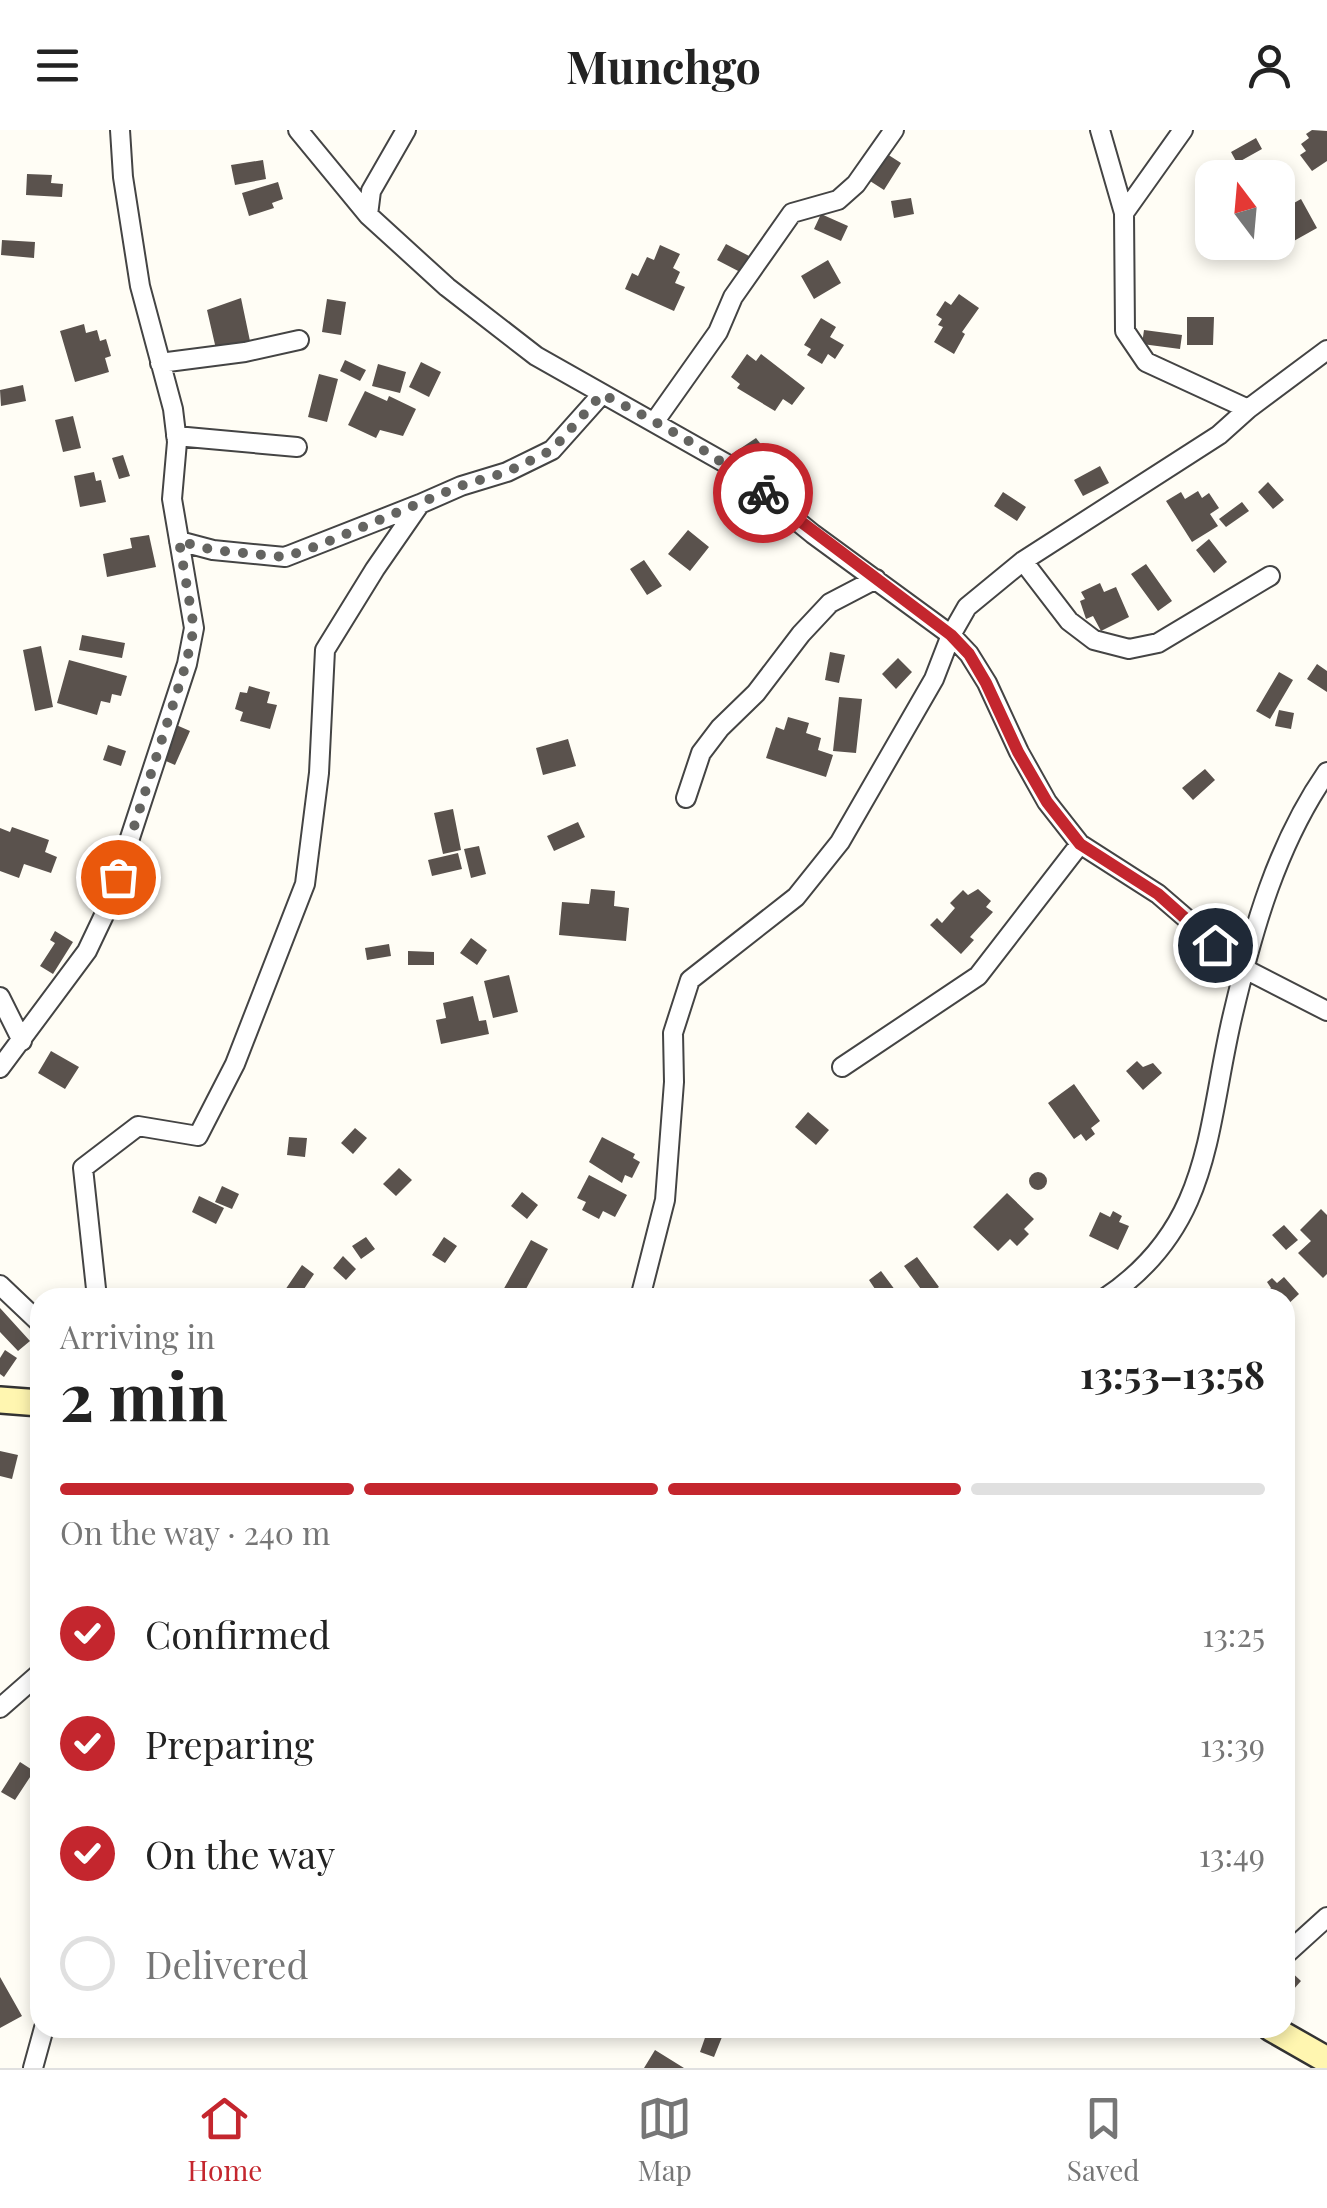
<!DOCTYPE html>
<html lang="en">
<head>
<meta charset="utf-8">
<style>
  :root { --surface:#fff; --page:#f6f6f6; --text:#222; --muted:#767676; --line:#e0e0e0; --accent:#c4262e }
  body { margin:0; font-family:"Playfair Display",serif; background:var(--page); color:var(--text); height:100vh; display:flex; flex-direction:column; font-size:38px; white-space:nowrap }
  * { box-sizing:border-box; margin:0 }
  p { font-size:32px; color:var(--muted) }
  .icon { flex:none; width:55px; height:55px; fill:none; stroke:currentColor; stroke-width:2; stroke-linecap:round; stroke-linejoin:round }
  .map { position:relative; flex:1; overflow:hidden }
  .details { position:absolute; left:30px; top:1158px; width:1265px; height:750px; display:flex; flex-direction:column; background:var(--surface); border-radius:30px; box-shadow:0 5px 15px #0003 }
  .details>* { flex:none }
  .needle { width:65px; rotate:344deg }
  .fabs { position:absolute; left:1195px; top:30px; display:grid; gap:20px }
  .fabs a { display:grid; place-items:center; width:100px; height:100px; border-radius:20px; background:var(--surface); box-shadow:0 5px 15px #0003; font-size:50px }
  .pin { position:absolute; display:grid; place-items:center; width:85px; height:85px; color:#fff; margin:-42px; border:5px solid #fff; border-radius:50%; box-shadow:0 2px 10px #0007 }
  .courier { position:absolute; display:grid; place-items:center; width:100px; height:100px; margin:-50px; border:8px solid #c4262e; border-radius:50%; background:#fff; color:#222; box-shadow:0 2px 12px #0007 }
  .overview em { font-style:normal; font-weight:700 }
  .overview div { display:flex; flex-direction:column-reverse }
  .overview { display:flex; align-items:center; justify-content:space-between; height:170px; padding:0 30px }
  h1 { font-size:65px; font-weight:700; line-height:75px }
  .bar { display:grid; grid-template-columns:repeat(4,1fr); gap:15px 10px; align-content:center; height:120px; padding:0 30px }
  .bar i { height:12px; border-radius:8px; background:var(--line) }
  .bar .current { background:var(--accent) }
  .bar p { grid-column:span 4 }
  ol { padding:0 30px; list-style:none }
  li { display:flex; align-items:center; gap:30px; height:110px }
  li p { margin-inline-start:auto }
  li .icon { padding:10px; border-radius:50%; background:var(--accent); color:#fff; stroke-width:4 }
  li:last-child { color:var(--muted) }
  li i { width:55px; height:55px; border:5px solid var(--line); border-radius:50% }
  header { display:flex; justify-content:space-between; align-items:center; height:130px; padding:0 30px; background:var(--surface); font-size:45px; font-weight:700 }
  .dock { display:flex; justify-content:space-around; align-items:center; height:140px; border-top:2px solid var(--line); background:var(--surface); font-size:28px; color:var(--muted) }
  .dock a { display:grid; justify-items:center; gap:5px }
  .dock .current { color:var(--accent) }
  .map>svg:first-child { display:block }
  .building { fill:#5a524d }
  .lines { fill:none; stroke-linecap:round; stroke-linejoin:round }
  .street-casing { stroke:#444; stroke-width:22 }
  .secondary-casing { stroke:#333; stroke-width:30 }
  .street { stroke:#fff; stroke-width:18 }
  .secondary { stroke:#fff6b0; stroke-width:25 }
  .done { stroke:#646461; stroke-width:10; stroke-dasharray:0 18 }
  .route { stroke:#c4262e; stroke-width:12 }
</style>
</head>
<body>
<header><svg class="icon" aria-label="menu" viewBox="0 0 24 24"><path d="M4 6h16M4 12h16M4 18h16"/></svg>Munchgo<svg class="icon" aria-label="person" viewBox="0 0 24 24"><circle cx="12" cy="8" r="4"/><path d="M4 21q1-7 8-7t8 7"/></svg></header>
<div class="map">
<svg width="1327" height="1938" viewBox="0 0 1327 1938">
  <rect width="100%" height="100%" fill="#fffdf5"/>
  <!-- building -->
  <path class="building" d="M1312 0 1327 1V31L1312 41 1300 25 1306 21 1301 14 1309 8 1306 4Z
    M1256 8 1262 19 1237 33 1231 22Z
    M887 24 901 33 884 60 870 51Z
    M263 30 266 49 235 55 231 35Z
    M27 44 52 45 51 53 63 54 62 67 26 65Z
    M278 52 283 69 272 73 274 78 249 86 242 63Z
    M911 68 914 84 894 88 891 71Z
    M1301 69 1317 98 1292 112 1278 82Z
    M821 84 848 96 841 111 814 99Z
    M2 110 35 112 34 128 1 125Z
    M726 114 751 127 742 143 717 130Z
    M660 115 680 124 673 138 680 142 675 153 685 157 674 181 625 159 632 143 638 146 647 127 654 130Z
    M828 130 841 153 814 169 801 146Z
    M959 164 979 178 962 202 965 204 954 224 934 212 943 197 938 195 942 189 936 185 945 171 951 175Z
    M241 168 250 211 216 219 207 180Z
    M327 169 346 172 341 205 322 202Z
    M1187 187H1214L1213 215H1187Z
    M821 188 836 197 830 207 844 215 835 229 828 224 822 234 807 225 811 219 804 215Z
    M84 194 86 203 97 200 100 211 106 209 111 226 105 228 109 242 75 252 60 201Z
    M1144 200 1182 205 1180 219 1142 214Z
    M747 224 756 231 761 224 805 258 792 275 783 269 775 281 737 258 740 254 731 247Z
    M345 230 366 240 360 251 340 241Z
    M421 232 441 242 429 267 409 257Z
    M378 234 406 242 400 263 372 256Z
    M319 244 338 249 327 292 308 287Z
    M23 255 26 271 1 276 0 260Z
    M365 261 387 271 389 266 416 279 403 306 380 300 376 308 348 295Z
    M73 286 81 318 63 322 55 290Z
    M756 308 767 322 740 341 729 326Z
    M123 325 130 346 119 349 112 328Z
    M1100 336 1109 353 1083 366 1074 350Z
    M94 342 96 351 101 350 106 372 80 377 74 346Z
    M1268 352 1284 370 1273 379 1258 362Z
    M1198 361 1202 368 1209 363 1219 378 1210 384 1218 396 1192 412 1166 371 1181 362 1185 369Z
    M1003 362 1026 377 1017 391 994 376Z
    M1242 372 1249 381 1226 397 1219 389Z
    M688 400 709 417 690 441 668 424Z
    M149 405 156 437 107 447 103 424 132 418 130 408Z
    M1209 409 1227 432 1214 443 1196 420Z
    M644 430 662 456 647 465 630 439Z
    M1146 434 1172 471 1158 481 1131 444Z
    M1100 453 1104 462 1116 457 1129 487 1101 501 1093 486 1086 489 1080 471 1085 469 1081 462Z
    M82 505 125 513 122 528 79 520Z
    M41 516 53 577 35 581 23 520Z
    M830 522 845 525 839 553 825 550Z
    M898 528 912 542 896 559 882 544Z
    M69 530 127 546 121 566 112 564 110 573 101 571 97 585 57 573Z
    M1317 534 1327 541V562L1307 549Z
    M1279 542 1293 550 1270 589 1256 581Z
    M249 556 270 562 267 573 277 575 270 599 240 591 243 582 235 579 240 562 247 563Z
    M839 567 862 569 856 623 833 621Z
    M1279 580 1294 583 1291 599 1275 596Z
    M788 587 809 593 806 603 821 608 818 620 833 625 826 647 766 628 776 597 784 600Z
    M174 594 190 601 175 635 159 628Z
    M568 609 576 636 543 645 536 618Z
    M108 615 126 621 121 636 103 630Z
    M1205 639 1215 650 1193 670 1182 658Z
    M453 679 461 720 443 724 434 683Z
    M578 692 585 707 554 721 547 706Z
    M12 697 49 710 45 722 57 727 51 743 24 734 19 748 0 741V698L10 702Z
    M479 716 486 744 471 748 464 719Z
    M458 723 462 739 432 746 428 730Z
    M591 759 615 761 614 776 629 778 626 811 559 805 562 772 589 774Z
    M978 759 991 771 986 777 993 782 970 807 974 810 961 824 930 795 937 788 942 793 955 778 950 773 963 760 968 765Z
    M55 801 73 812 53 844 40 836 55 813 50 810Z
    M471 808 487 820 477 835 460 823Z
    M389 814 391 826 367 830 365 818Z
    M408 821 434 822V835H408Z
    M509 845 518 882 493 888 484 851Z
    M473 866 479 891 486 890 489 904 441 914 436 890 446 888 443 873Z
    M51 921 79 937 65 959 38 943Z
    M1137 931 1143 937 1153 933 1162 943 1143 960 1126 941Z
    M1074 954 1100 991 1091 998 1095 1004 1086 1011 1081 1004 1074 1009 1048 973Z
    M808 982 829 1000 816 1015 795 997Z
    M355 998 367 1008 353 1024 341 1013Z
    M289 1007 307 1008 305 1027 287 1025Z
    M602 1007 635 1024 633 1028 640 1032 632 1048 625 1045 622 1053 589 1032Z
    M399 1038 412 1050 396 1066 383 1054Z
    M1029 1051a9 9 0 1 1 18 0a9 9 0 1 1-18 0Z
    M589 1045 627 1065 615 1087 603 1081 599 1089 582 1080 586 1072 577 1068Z
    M222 1056 239 1064 232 1079 215 1072Z
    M522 1062 538 1075 527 1089 511 1076Z
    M1007 1063 1034 1089 1024 1099 1029 1104 1017 1116 1010 1109 998 1121 973 1097Z
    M199 1066 224 1078 216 1094 192 1082Z
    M1321 1079 1327 1085V1144L1323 1148 1298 1123 1311 1111 1300 1100Z
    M1113 1081 1122 1086 1119 1092 1129 1096 1118 1120 1089 1106 1100 1082 1110 1087Z
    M1284 1095 1298 1110 1286 1120 1272 1105Z
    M366 1107 375 1119 361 1129 352 1116Z
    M444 1107 457 1116 445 1133 432 1125Z
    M531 1110 548 1119 521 1168H512L502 1162Z
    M343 1126 356 1139 346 1150 333 1138Z
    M917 1127 939 1157 926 1166 904 1136Z
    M302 1135 314 1144 298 1168H291L283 1163Z
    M881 1141 901 1168H881L869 1150Z
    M1284 1147 1299 1164 1285 1177V1168L1263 1166 1271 1158 1267 1152 1272 1148 1277 1153Z
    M0 1178 30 1211 18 1221 0 1202Z
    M5 1220 17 1228 4 1247 0 1244V1228Z
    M0 1321 18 1325 12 1349 0 1346Z
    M20 1632 34 1641 15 1670 1 1662Z
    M1287 1838 1301 1851 1285 1869V1840Z
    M0 1847 22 1886 0 1898Z
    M707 1902 722 1907 714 1927 700 1922Z
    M655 1920 684 1938H644Z"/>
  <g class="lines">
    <!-- street casing -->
    <g class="street-casing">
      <path id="street" d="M298 0 368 85 447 157 536 226 727 334 813 404 951 505 969 524 987 553 1019 622 1047 672 1080 714 1158 764 1245 839 1327 881
        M1100 0 1124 83 1125 201 1146 232 1248 279
        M1124 83 1183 0
        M368 85 371 61 406 0
        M160 233 245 222 299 210
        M655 291 718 202 733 167 792 83 838 70 856 54 894 0
        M176 306 297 317
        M179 411 213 420 285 427 420 374
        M1023 431 1069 491 1094 510 1129 519 1158 513 1270 446
        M686 668 701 623 720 598 756 563 801 504 830 473 876 449
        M0 867 22 911
        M842 937 978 846 1080 714
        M0 938 87 821 106 781 187 534 194 498 172 369 177 312 173 279 140 156 123 47 120 0
        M0 1155 40 1193
        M97 1168 83 1038 138 996 198 1006 235 934 305 754 319 643 325 520 375 439 420 374 461 356 507 342 552 320 602 264
        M640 1168 665 1070 674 952 673 903 690 850 796 767 840 712 934 549 951 505 967 477 1023 431 1219 305 1248 279 1327 220
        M1105 1168C1213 1096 1206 997 1233 884 1253 799 1277 714 1327 642
        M0 1578 40 1543
        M1285 1825 1327 1787
        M33 1938 44 1898"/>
    </g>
    <!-- secondary casing -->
    <g class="secondary-casing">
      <path id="secondary" d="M0 1270 40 1273
        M1271 1898 1327 1930"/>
    </g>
    <!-- street -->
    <use href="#street" class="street"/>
    <!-- secondary -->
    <use href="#secondary" class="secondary"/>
  </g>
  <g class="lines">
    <!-- done -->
    <path class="done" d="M118 747 186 534 194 498 179 411 213 420 285 427 320 415 460 356 507 342 552 320 602 264C659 293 713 322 763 363"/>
    <!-- route -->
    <path class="route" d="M763 363 951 505 969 524 986 553 1018 622 1047 672 1080 714 1158 764 1215 815"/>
  </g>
</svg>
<div class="fabs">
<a><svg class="needle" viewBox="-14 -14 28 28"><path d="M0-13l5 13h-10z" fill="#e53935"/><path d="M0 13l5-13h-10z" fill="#767676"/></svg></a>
</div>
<div class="pin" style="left:118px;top:747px;background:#ea580c"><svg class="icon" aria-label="bag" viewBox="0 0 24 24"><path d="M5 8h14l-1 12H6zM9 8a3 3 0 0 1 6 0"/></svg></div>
<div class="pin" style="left:1215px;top:815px;background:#1f2937"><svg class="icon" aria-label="home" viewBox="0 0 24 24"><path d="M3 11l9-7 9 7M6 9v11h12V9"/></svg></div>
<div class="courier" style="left:763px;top:363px"><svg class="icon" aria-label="bike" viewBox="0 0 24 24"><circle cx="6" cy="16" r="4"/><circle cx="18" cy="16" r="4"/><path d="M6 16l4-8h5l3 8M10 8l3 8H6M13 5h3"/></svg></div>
<section class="details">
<div class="overview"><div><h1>2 min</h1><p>Arriving in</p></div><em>13:53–13:58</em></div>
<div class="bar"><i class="current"></i><i class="current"></i><i class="current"></i><i></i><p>On the way · 240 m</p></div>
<ol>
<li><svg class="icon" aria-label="check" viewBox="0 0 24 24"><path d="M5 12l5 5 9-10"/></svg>Confirmed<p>13:25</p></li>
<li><svg class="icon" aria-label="check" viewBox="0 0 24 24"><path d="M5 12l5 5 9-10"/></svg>Preparing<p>13:39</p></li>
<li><svg class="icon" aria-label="check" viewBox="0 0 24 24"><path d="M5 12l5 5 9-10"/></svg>On the way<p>13:49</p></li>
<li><i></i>Delivered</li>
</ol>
</section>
</div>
<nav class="dock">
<a class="current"><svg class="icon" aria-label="home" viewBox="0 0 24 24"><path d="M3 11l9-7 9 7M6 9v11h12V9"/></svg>Home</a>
<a><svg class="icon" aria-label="map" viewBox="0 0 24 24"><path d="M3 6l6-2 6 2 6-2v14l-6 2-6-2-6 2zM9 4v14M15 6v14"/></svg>Map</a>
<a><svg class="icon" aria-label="saved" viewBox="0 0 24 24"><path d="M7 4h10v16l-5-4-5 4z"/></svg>Saved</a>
</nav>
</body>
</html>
